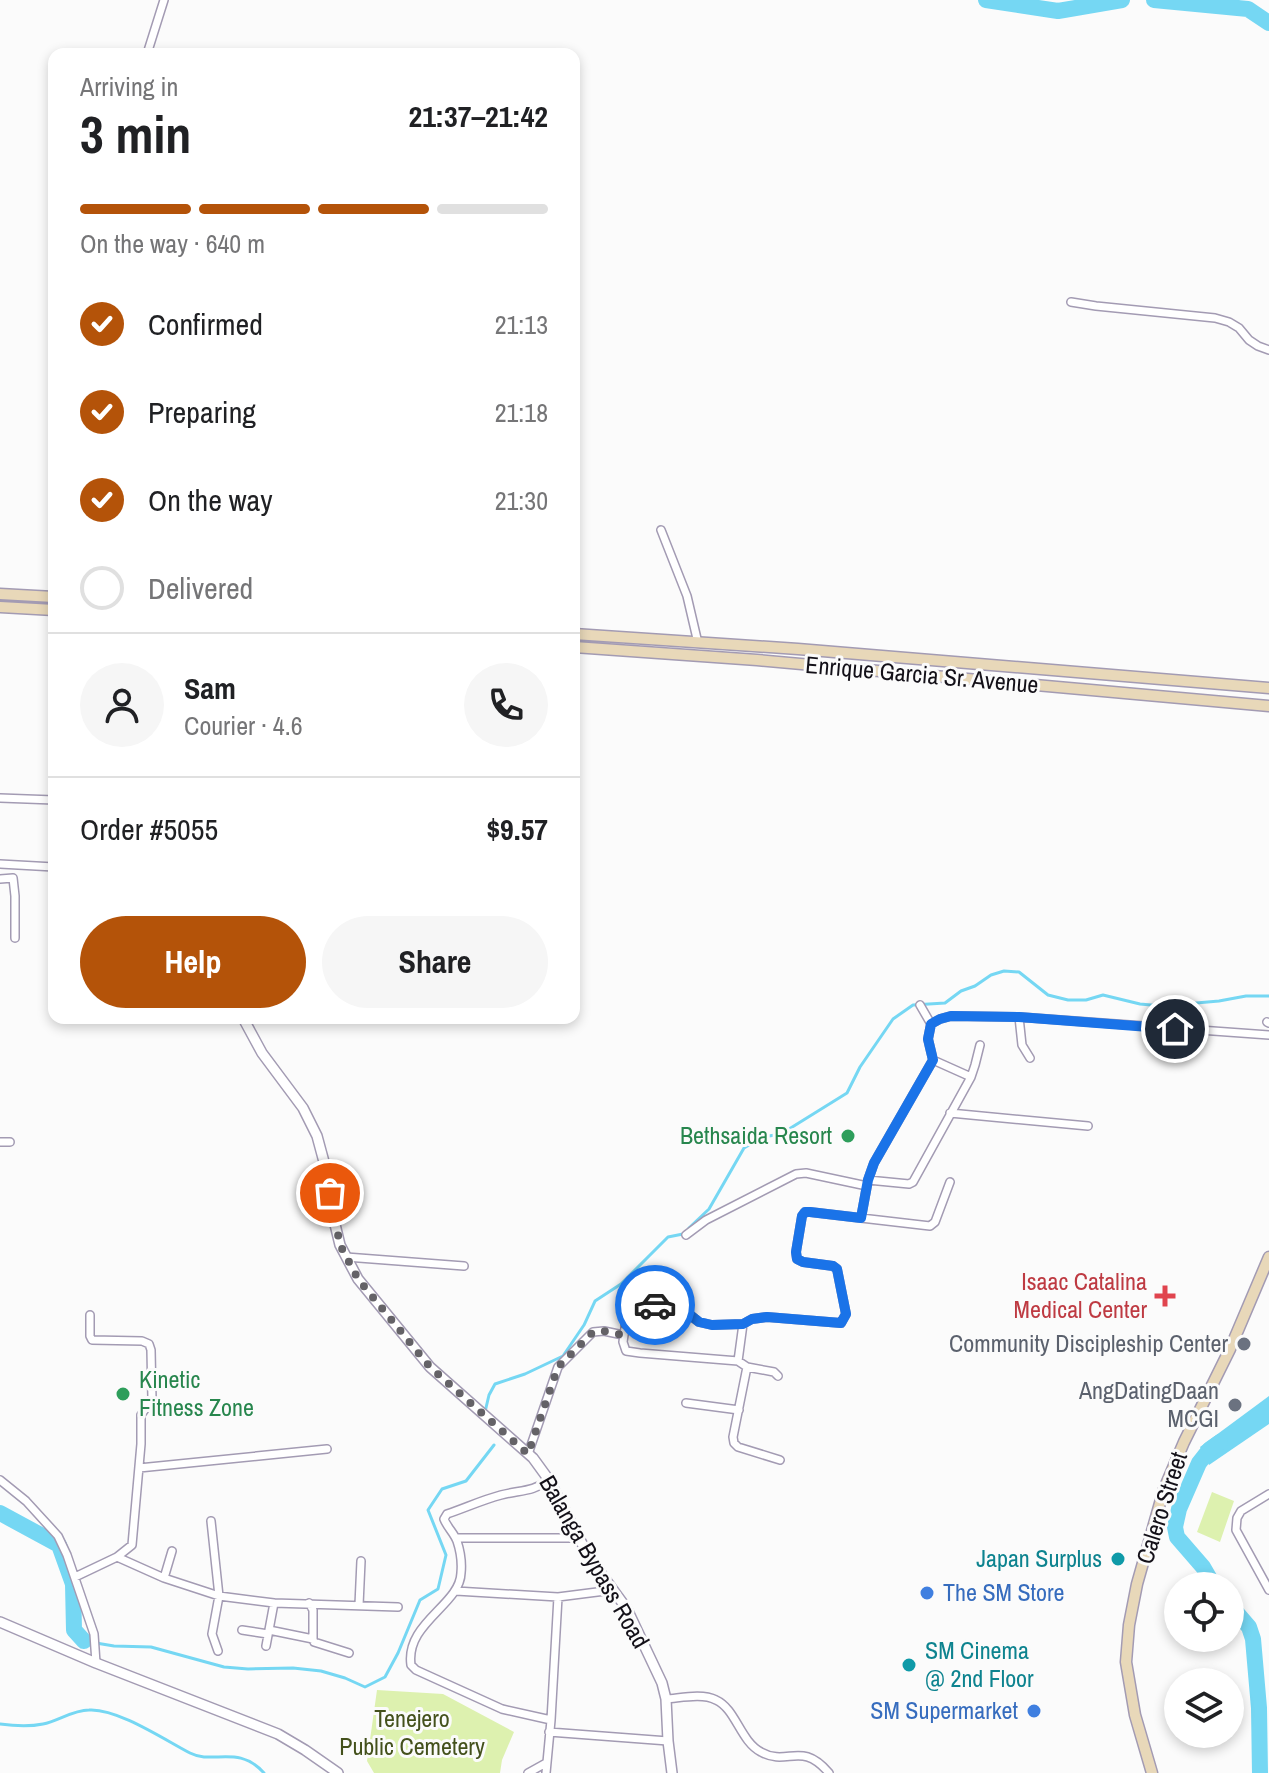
<!DOCTYPE html>
<html lang="en">
<head>
<meta charset="utf-8">
<style>
  :root { --surface:#fff; --page:#f6f6f6; --text:#202124; --muted:#757577; --line:#e0e0e0; --accent:#b45309 }
  body { margin:0; font-family:"Archivo Narrow",sans-serif; background:var(--page); color:var(--text); height:100vh; display:flex; flex-direction:column; font-size:30px; white-space:nowrap }
  * { box-sizing:border-box; margin:0 }
  p { font-size:26px; color:var(--muted) }
  .icon { flex:none; width:44px; height:44px; fill:none; stroke:currentColor; stroke-width:2; stroke-linecap:round; stroke-linejoin:round }
  .map { position:relative; flex:1; overflow:hidden }
  .panel { position:absolute; left:48px; top:48px; width:532px; height:976px; display:flex; flex-direction:column; background:var(--surface); border-radius:16px; box-shadow:0 4px 12px #0003 }
  .panel>* { flex:none }
  .buttons { position:absolute; left:1164px; top:1572px; display:grid; gap:16px }
  .buttons a { display:grid; place-items:center; width:80px; height:80px; border-radius:50%; background:var(--surface); box-shadow:0 4px 12px #0003; font-size:40px }
  .pin { position:absolute; display:grid; place-items:center; width:68px; height:68px; color:#fff; margin:-34px; border:4px solid #fff; border-radius:50%; box-shadow:0 2px 8px #0007 }
  .courier { position:absolute; display:grid; place-items:center; width:80px; height:80px; margin:-40px; border:6px solid #1a73e8; border-radius:50%; background:#fff; color:#222; box-shadow:0 2px 10px #0007 }
  .overview em { font-style:normal; font-weight:700 }
  .overview div { display:flex; flex-direction:column-reverse }
  .overview { display:flex; align-items:center; justify-content:space-between; height:136px; padding:0 32px }
  h1 { font-size:52px; font-weight:700; line-height:60px }
  .bar { display:grid; grid-template-columns:repeat(4,1fr); gap:12px 8px; align-content:center; height:96px; padding:0 32px }
  .bar i { height:10px; border-radius:6px; background:var(--line) }
  .bar .on { background:var(--accent) }
  .bar p { grid-column:span 4 }
  .line { display:flex; align-items:center; gap:20px; padding:0 32px; border-top:2px solid var(--line) }
  .line div { flex:1 }
  .round { display:grid; place-items:center; flex:none; width:84px; height:84px; border-radius:42px; background:var(--page) }
  ol { padding:0 32px; list-style:none }
  li { display:flex; align-items:center; gap:24px; height:88px }
  li p { margin-inline-start:auto }
  li .icon { padding:8px; border-radius:50%; background:var(--accent); color:#fff; stroke-width:4 }
  li:last-child { color:var(--muted) }
  li i { width:44px; height:44px; border:4px solid var(--line); border-radius:50% }
  .cta { display:flex; gap:16px; margin-top:auto; padding:16px 32px }
  .cta a { flex:1; height:92px; border-radius:48px; background:var(--accent); color:#fff; font-size:32px; font-weight:700; line-height:92px; text-align:center }
  .cta a+a { background:var(--page); color:var(--text) }
  .map>svg:first-child { display:block }
  .green { fill:#ddf1af }
  .water { fill:#75d7f3 }
  .lines { fill:none; stroke-linecap:round; stroke-linejoin:round }
  .stream { stroke:#75d7f3; stroke-width:3 }
  .river { stroke:#75d7f3; stroke-width:16 }
  .minor-casing { stroke:#a39bb3; stroke-width:10 }
  .tertiary-casing { stroke:#a39bb3; stroke-width:12 }
  .secondary-casing { stroke:#a39bb3; stroke-width:13 }
  .minor { stroke:#fff; stroke-width:7 }
  .tertiary { stroke:#fff; stroke-width:9 }
  .secondary { stroke:#e8d8b9; stroke-width:10 }
  .done { stroke:#646267; stroke-width:8; stroke-dasharray:0 14.4 }
  .route { stroke:#1a73e8; stroke-width:10 }
  .leisure-dot { fill:#2e9e5b; stroke:#fbfbfb; stroke-width:3 }
  .health-dot { fill:#e0444e; stroke:#fbfbfb; stroke-width:3 }
  .worship-dot { fill:#6b7280; stroke:#fbfbfb; stroke-width:3 }
  .culture-dot { fill:#0f9aa8; stroke:#fbfbfb; stroke-width:3 }
  .shop-dot { fill:#3f7fe0; stroke:#fbfbfb; stroke-width:3 }
  .labels { text-anchor:middle; stroke-width:6; stroke-linejoin:round; paint-order:stroke }
  .street-label { font-size:24px; fill:#131018; stroke:#fbfbfb }
  .leisure-label { font-size:24px; fill:#27864d; stroke:#fbfbfb; text-anchor:end }
  .health-label { font-size:24px; fill:#be3a42; stroke:#fbfbfb; text-anchor:end }
  .worship-label { font-size:24px; fill:#5b616d; stroke:#fbfbfb; text-anchor:end }
  .culture-label { font-size:24px; fill:#0d838f; stroke:#fbfbfb; text-anchor:end }
  .shop-label { font-size:24px; fill:#366cbe; stroke:#fbfbfb; text-anchor:start }
  .park-label { font-size:24px; fill:#44511c; stroke:#fbfbfb }
</style>
</head>
<body>
<div class="map">
<svg width="1269" height="1773" viewBox="0 0 1269 1773">
  <rect width="100%" height="100%" fill="#fbfbfb"/>
  <!-- green -->
  <path class="green" d="M1212 1492 1234 1501 1220 1542 1197 1532Z
    M377 1690 443 1694 514 1732 502 1760 500 1773H374L367 1761Z"/>
  <!-- water -->
  <path class="water" d="M1269 1396V1424L1209 1465 1200 1447Z"/>
  <g class="lines">
    <!-- stream -->
    <path class="stream" d="M1237 8 1238 0
      M689 1228 709 1209 744 1148 763 1137 781 1134 847 1093 860 1067 893 1019 913 1005 945 1003 961 991 975 986 991 975 1004 971 1019 972 1048 995 1068 1000H1086L1103 995 1140 1004 1162 1006 1219 1001 1246 996H1269
      M485 1412 489 1395 495 1384 525 1374 563 1356 584 1325 595 1301 621 1284 668 1237 683 1234
      M84 1641 114 1646 151 1647 224 1667 248 1669 293 1668 321 1671 345 1678 365 1687 385 1677 398 1653 420 1600 438 1589 446 1555 428 1510 442 1489 466 1481 494 1445
      M0 1724C14 1726 29 1727 43 1724 58 1721 73 1710 89 1710 117 1708 165 1740 190 1753 213 1765 238 1744 264 1773"/>
    <!-- river -->
    <path class="river" d="M986 0 1058 11 1122 0
      M1154 0 1248 9 1269 23
      M0 1513 59 1545 73 1584 74 1630 84 1641
      M1214 1586 1203 1567 1177 1537 1175 1527 1179 1509 1199 1463 1210 1449 1220 1442
      M1230 1605 1249 1627 1253 1639 1259 1708 1260 1773"/>
    <!-- minor casing -->
    <g class="minor-casing">
      <path id="minor" d="M147 54 164 0
        M1071 302 1096 306 1215 318 1229 322 1239 328 1249 340 1258 346 1269 350
        M661 530 687 596 698 643
        M0 798 54 800
        M0 864 54 867
        M0 879 13 878 15 896V938
        M920 1005 931 1024
        M1019 1017 1022 1045 1030 1058
        M1267 1022 1269 1023
        M933 1060 928 1039 931 1024 940 1019 951 1016 1019 1017 1269 1035
        M933 1060 971 1077
        M950 1113 1088 1126
        M0 1142H10
        M868 1180 909 1184 913 1182 971 1077 975 1065 980 1045
        M861 1218 930 1226 935 1222 950 1182
        M686 1235 706 1220 796 1174 806 1173 867 1186
        M346 1257 464 1266
        M738 1361 743 1324
        M747 1367 774 1372 778 1376
        M686 1403 739 1410
        M528 1454 558 1367 593 1332 604 1331 623 1335
        M780 1460 738 1447 734 1443 733 1437 747 1367 738 1361 640 1353 626 1351 623 1342 627 1314 632 1306 639 1303 680 1307 699 1322 712 1325 743 1324 752 1319 767 1317 841 1323 846 1314 837 1269 833 1266 803 1262 797 1259 796 1252 802 1216 805 1212H810L861 1218 868 1180 874 1163 933 1060
        M139 1468 327 1449
        M0 1480 26 1501 58 1536 67 1555 94 1634 96 1663
        M549 1480C533 1492 520 1490 501 1495 482 1500 465 1508 447 1514L444 1519C447 1527 454 1533 457 1541 460 1550 462 1563 461 1573 460 1605 405 1623 411 1665L416 1670 502 1709 551 1720 558 1597
        M1269 1494 1241 1511 1237 1518 1236 1530 1269 1590
        M211 1521 219 1596 212 1634 218 1651
        M456 1538H580
        M117 1557 164 1578 219 1596 274 1603 398 1607
        M75 1577 117 1557 132 1545 141 1444V1415L152 1399 151 1350 149 1344 142 1341 92 1340 90 1336V1315
        M164 1578 172 1551
        M456 1591 558 1597 613 1590
        M359 1605 361 1561
        M242 1630 268 1634
        M269 1630 313 1639V1610L309 1603
        M313 1639 314 1642 349 1653
        M266 1646 274 1603
        M666 1699C681 1698 702 1693 716 1700 736 1709 740 1741 761 1752 788 1767 801 1740 829 1773
        M549 1732 668 1741
        M528 1773 546 1763
        M546 1773 551 1720"/>
    </g>
    <!-- tertiary casing -->
    <g class="tertiary-casing">
      <path id="tertiary" d="M243 1018 262 1053 303 1108 317 1136 327 1173 332 1212 340 1245 358 1279 430 1367 533 1458 549 1480 589 1557 627 1609 662 1683 666 1699 668 1741 672 1773
        M0 1622 96 1663 278 1734 305 1750 338 1773"/>
    </g>
    <!-- secondary casing -->
    <g class="secondary-casing">
      <path id="secondary" d="M0 594 54 597
        M0 607 54 610
        M574 634 798 649 1269 688
        M574 647 757 660 1269 706
        M1152 1773 1135 1715 1126 1662 1129 1625 1137 1584 1164 1489 1184 1442 1230 1349 1269 1257"/>
    </g>
    <!-- minor -->
    <use href="#minor" class="minor"/>
    <!-- tertiary -->
    <use href="#tertiary" class="tertiary"/>
    <!-- secondary -->
    <use href="#secondary" class="secondary"/>
  </g>
  <g class="lines">
    <!-- done -->
    <path class="done" d="M330 1193 340 1245 358 1279 430 1367 528 1454 558 1367 593 1332 604 1331 623 1335C627 1310 627 1302 655 1305"/>
    <!-- route -->
    <path class="route" d="M655 1305 680 1307 699 1322 712 1325 743 1324 752 1319 767 1317 841 1323 846 1314 837 1269 833 1266 803 1262 797 1259 796 1252 802 1216 805 1212H810L861 1218 868 1180 874 1163 933 1060 928 1039 931 1024 940 1019 951 1016 1019 1017 1175 1029"/>
  </g>
  <!-- markers -->
  <g class="leisure-dot">
    <circle cx="848" cy="1136" r="8"/>
    <circle cx="123" cy="1394" r="8"/>
  </g>
  <path class="health-dot" d="M1161 1284h8v8h8v8h-8v8h-8v-8h-8v-8h8z"/>
  <g class="worship-dot">
    <circle cx="1244" cy="1344" r="8"/>
    <circle cx="1235" cy="1405" r="8"/>
  </g>
  <g class="culture-dot">
    <circle cx="1118" cy="1559" r="8"/>
    <circle cx="909" cy="1665" r="8"/>
  </g>
  <g class="shop-dot">
    <circle cx="927" cy="1593" r="8"/>
    <circle cx="1034" cy="1711" r="8"/>
  </g>
  <g class="labels">
    <!-- street labels -->
    <g class="street-label">
      <text transform="translate(922 675) rotate(5)" y="8">Enrique Garcia Sr. Avenue</text>
      <text transform="translate(1162 1508) rotate(-72)" y="8">Calero Street</text>
      <text transform="translate(594 1562) rotate(60)" y="8">Balanga Bypass Road</text>
    </g>
    <!-- leisure labels -->
    <g class="leisure-label">
      <text x="832" y="1144">Bethsaida Resort</text>
      <text x="139" y="1388" text-anchor="start">Kinetic<tspan x="139" dy="28">Fitness Zone</tspan></text>
    </g>
    <!-- health labels -->
    <g class="health-label">
      <text x="1147" y="1290">Isaac Catalina<tspan x="1147" dy="28">Medical Center</tspan></text>
    </g>
    <!-- worship labels -->
    <g class="worship-label">
      <text x="1228" y="1352">Community Discipleship Center</text>
      <text x="1219" y="1399">AngDatingDaan<tspan x="1219" dy="28">MCGI</tspan></text>
    </g>
    <!-- culture labels -->
    <g class="culture-label">
      <text x="1102" y="1567">Japan Surplus</text>
      <text x="925" y="1659" text-anchor="start">SM Cinema<tspan x="925" dy="28">@ 2nd Floor</tspan></text>
    </g>
    <!-- shop labels -->
    <g class="shop-label">
      <text x="943" y="1601">The SM Store</text>
      <text x="1018" y="1719" text-anchor="end">SM Supermarket</text>
    </g>
    <!-- park labels -->
    <g class="park-label">
      <text x="412" y="1727">Tenejero<tspan x="412" dy="28">Public Cemetery</tspan></text>
    </g>
  </g>
</svg>
<div class="buttons">
<a><svg class="icon" aria-label="locate" viewBox="0 0 24 24"><circle cx="12" cy="12" r="6"/><path d="M12 2v4M12 18v4M2 12h4M18 12h4"/></svg></a>
<a><svg class="icon" aria-label="layers" viewBox="0 0 24 24"><path d="M12 4l9 5-9 5-9-5zM3 14l9 5 9-5"/></svg></a>
</div>
<div class="pin" style="left:330px;top:1193px;background:#ea580c"><svg class="icon" aria-label="bag" viewBox="0 0 24 24"><path d="M5 8h14l-1 12H6zM9 8a3 3 0 0 1 6 0"/></svg></div>
<div class="pin" style="left:1175px;top:1029px;background:#1f2937"><svg class="icon" aria-label="home" viewBox="0 0 24 24"><path d="M3 11l9-7 9 7M6 9v11h12V9"/></svg></div>
<div class="courier" style="left:655px;top:1305px"><svg class="icon" aria-label="car" viewBox="0 0 24 24"><path d="M5 17H2v-5l4-1 3-4h7l3 4 3 1v5h-3M9 17h6M6 11h13"/><circle cx="7" cy="17" r="2"/><circle cx="17" cy="17" r="2"/></svg></div>
<section class="panel">
<div class="overview"><div><h1>3 min</h1><p>Arriving in</p></div><em>21:37–21:42</em></div>
<div class="bar"><i class="on"></i><i class="on"></i><i class="on"></i><i></i><p>On the way · 640 m</p></div>
<ol>
<li><svg class="icon" aria-label="check" viewBox="0 0 24 24"><path d="M5 12l5 5 9-10"/></svg>Confirmed<p>21:13</p></li>
<li><svg class="icon" aria-label="check" viewBox="0 0 24 24"><path d="M5 12l5 5 9-10"/></svg>Preparing<p>21:18</p></li>
<li><svg class="icon" aria-label="check" viewBox="0 0 24 24"><path d="M5 12l5 5 9-10"/></svg>On the way<p>21:30</p></li>
<li><i></i>Delivered</li>
</ol>
<div class="line" style="height:144px"><a class="round"><svg class="icon" aria-label="person" viewBox="0 0 24 24"><circle cx="12" cy="8" r="4"/><path d="M4 21q1-7 8-7t8 7"/></svg></a><div><b>Sam</b><p>Courier · 4.6</p></div><a class="round"><svg class="icon" aria-label="phone" viewBox="0 0 24 24"><path d="M5 4h4l2 5-3 2q2 4 5 5l2-3 5 2v4C11 20 4 13 5 4z"/></svg></a></div>
<div class="line" style="height:104px"><div>Order #5055</div><b>$9.57</b></div>
<div class="cta"><a>Help</a><a>Share</a></div>
</section>
</div>
</body>
</html>
